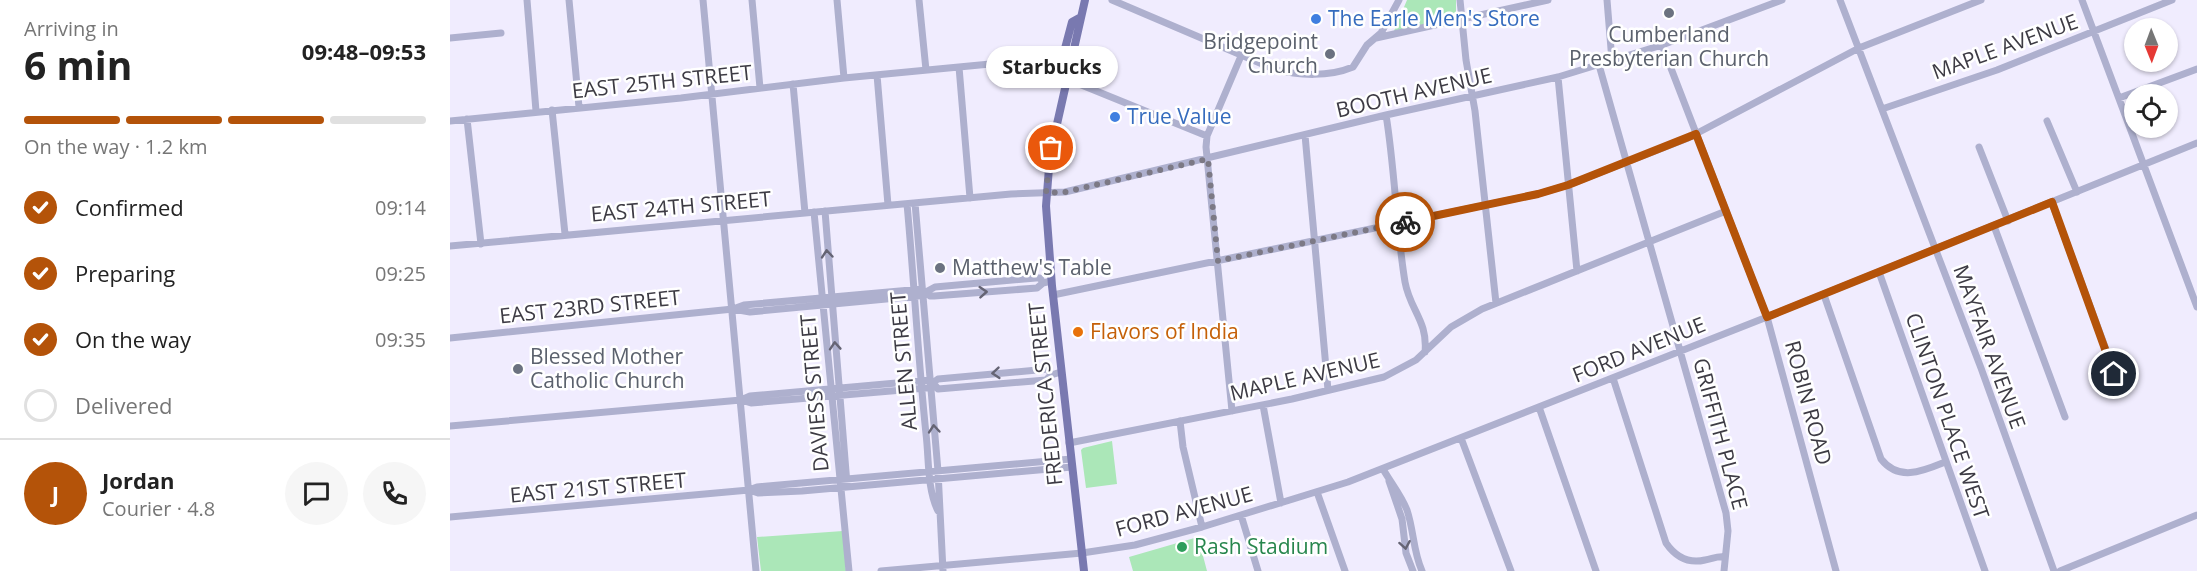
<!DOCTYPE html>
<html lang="en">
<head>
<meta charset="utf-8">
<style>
  :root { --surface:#fff; --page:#f6f6f6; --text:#222; --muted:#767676; --line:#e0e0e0; --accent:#b45309 }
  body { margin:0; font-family:"Open Sans",sans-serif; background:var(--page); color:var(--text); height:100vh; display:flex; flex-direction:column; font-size:22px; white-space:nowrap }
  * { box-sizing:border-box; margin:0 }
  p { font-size:20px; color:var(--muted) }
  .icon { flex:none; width:33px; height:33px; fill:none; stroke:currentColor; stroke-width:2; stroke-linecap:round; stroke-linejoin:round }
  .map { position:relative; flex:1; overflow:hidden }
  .drawer { display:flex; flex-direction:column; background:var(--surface); width:450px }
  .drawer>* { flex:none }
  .needle { width:39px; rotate:179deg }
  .tools { position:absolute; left:1674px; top:18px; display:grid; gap:12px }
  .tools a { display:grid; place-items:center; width:54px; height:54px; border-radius:50%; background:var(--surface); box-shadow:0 2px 4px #0004; font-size:30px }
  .pin { position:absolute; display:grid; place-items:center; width:51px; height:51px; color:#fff; margin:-26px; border:3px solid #fff; border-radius:50%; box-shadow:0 2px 6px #0007 }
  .courier { position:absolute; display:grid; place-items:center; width:60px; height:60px; margin:-30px; border:4px solid #b45309; border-radius:50%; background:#fff; color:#222; box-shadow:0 2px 8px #0007 }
  .bubble { position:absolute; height:42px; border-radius:21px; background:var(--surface); box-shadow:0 2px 4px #0004; font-size:20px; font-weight:700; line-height:42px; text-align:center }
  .overview em { font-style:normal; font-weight:700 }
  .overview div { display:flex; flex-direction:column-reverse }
  .overview { display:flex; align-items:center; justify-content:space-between; height:102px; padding:0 24px }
  h1 { font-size:39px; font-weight:700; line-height:45px }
  .bar { display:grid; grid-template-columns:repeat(4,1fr); gap:9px 6px; align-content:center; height:72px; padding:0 24px }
  .bar i { height:8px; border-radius:4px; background:var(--line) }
  .bar .active { background:var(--accent) }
  .bar p { grid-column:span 4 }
  .line { display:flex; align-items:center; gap:15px; padding:0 24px; border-top:2px solid var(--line) }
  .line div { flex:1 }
  .round { display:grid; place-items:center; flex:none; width:63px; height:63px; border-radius:32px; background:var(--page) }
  ol { padding:0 24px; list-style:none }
  li { display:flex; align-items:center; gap:18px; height:66px }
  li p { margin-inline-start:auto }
  li .icon { padding:6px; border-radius:50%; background:var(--accent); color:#fff; stroke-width:4 }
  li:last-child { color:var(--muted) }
  li i { width:33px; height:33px; border:3px solid var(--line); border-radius:50% }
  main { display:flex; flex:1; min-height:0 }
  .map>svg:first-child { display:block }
  .green { fill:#abe7b8 }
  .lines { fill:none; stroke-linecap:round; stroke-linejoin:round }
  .minor { stroke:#aeb0ce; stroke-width:7 }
  .major { stroke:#7979b0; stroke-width:8 }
  .oneway { stroke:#656474 }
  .done { stroke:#7c7985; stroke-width:6; stroke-dasharray:0 10.8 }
  .route { stroke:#b45309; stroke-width:8 }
  .worship-dot { fill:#6b7280; stroke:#fff; stroke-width:2 }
  .shop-dot { fill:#3f7fe0; stroke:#fff; stroke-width:2 }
  .food-dot { fill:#e8710a; stroke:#fff; stroke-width:2 }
  .leisure-dot { fill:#2e9e5b; stroke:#fff; stroke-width:2 }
  .labels { text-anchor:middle; stroke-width:5; stroke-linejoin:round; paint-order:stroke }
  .shop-label { font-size:21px; fill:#366cbe; stroke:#fff; text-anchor:start }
  .worship-label { font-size:21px; fill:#5b616d; stroke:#fff; text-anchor:start }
  .street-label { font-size:21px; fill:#3d3b44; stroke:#fff }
  .food-label { font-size:21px; fill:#c56008; stroke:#fff; text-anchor:start }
  .leisure-label { font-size:21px; fill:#27864d; stroke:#fff; text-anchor:start }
</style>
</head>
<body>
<main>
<section class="drawer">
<div class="overview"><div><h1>6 min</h1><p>Arriving in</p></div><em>09:48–09:53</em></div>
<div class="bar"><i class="active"></i><i class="active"></i><i class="active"></i><i></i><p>On the way · 1.2 km</p></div>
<ol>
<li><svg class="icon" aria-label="check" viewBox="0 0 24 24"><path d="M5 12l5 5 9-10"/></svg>Confirmed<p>09:14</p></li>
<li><svg class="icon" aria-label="check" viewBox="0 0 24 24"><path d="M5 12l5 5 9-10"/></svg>Preparing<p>09:25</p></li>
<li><svg class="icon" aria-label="check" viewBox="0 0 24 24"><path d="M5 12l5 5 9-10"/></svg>On the way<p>09:35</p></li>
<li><i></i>Delivered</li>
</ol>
<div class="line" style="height:108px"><b class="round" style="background:var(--accent);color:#fff">J</b><div><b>Jordan</b><p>Courier · 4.8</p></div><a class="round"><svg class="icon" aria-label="chat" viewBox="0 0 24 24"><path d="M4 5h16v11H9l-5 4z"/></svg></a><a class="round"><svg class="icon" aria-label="phone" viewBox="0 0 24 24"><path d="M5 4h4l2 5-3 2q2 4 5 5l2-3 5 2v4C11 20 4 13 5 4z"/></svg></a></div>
</section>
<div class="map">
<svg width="1747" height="571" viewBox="0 0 1747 571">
  <rect width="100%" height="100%" fill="#f0ecfe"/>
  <!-- green -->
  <path class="green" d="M957 0H1006V17L946 32 944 31Z
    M662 441 667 484 636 488 631 450 633 448Z
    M393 531 396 571H311L307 537Z
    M748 537 757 571H683L679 557Z"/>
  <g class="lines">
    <!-- minor -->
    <path class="minor" d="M77 0 86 111
      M119 0 129 107
      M253 0 306 571
      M302 0 310 88
      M387 0 394 78
      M469 0 476 70
      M662 0 824 69C849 76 879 77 903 67L917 45 931 33 949 0
      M1010 0 1016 60 1025 111 1046 303
      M1157 0 1162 61
      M1390 0 1531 368 1604 571
      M1632 0 1747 307
      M0 38 51 33
      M926 38 1098 0
      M1212 45 1317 317 1386 571
      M1149 65 1276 513 1278 531 1274 571
      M509 67 520 198
      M427 75 438 205
      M1108 77 1127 271
      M343 84 355 213
      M1669 98 1747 69
      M1432 109 1547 70 1722 0
      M102 110 115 234
      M936 115C945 170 946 227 955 282 960 310 978 321 975 352
      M17 119 31 244
      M0 121 231 98 394 78 561 62 597 71 757 136
      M1597 121 1627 192
      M855 135 878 390
      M1529 147 1558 221
      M465 203 488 471 493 571
      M1602 203 1672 393
      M457 204C464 280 468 357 476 434 479 458 477 489 488 511
      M375 211 397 484
      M364 212 399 571
      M1544 226 1615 417
      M0 246 561 194 615 192 936 115 1108 77 1212 45 1332 0
      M1429 272 1535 571
      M476 292 480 296H484L587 288 593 283 601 281
      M474 293 485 287 586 278H590L593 283
      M603 295 1088 194 1118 185 1238 138 1409 48 1531 0
      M1374 295 1431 459C1449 482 1473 471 1495 462
      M283 309 300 312 468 296
      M0 338 283 309 294 305 472 289
      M1163 378 1216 543C1225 556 1238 564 1255 560 1262 559 1267 556 1274 557
      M481 384 488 379 598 369 601 375
      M484 384 488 389 596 380 601 375 611 372
      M291 400 301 403 476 388
      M813 405 831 503
      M1089 407 1146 571
      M782 411 756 147 757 136 791 56
      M730 421 733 447 752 527
      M0 426 291 400 300 396 480 380
      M1011 438 1061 571
      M619 443 842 399 934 377 966 360 1001 327 1032 309 1276 211
      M933 469C941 483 951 495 957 510 964 531 963 551 972 571
      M939 481 952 519 956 553 963 571
      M299 490 308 493 352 491 622 467
      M867 492 895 571
      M791 515 808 571
      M0 517 299 490 307 487 621 459
      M431 571 632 553 685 545 752 527 898 482 1317 317 1747 143
      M1610 571 1747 515"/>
    <!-- major -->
    <path class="major" d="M581 65 607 60 613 56 622 22 631 17
      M634 571 602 286 596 206 600 155 635 0"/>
  </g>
  <!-- one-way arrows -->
  <defs><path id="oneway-chevron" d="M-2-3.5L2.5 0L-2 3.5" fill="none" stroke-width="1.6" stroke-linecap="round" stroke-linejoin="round" transform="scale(1.5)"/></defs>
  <g class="oneway">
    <use href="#oneway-chevron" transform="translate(377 254) rotate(-95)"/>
    <use href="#oneway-chevron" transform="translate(533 292) rotate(-4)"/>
    <use href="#oneway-chevron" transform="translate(385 346) rotate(-94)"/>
    <use href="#oneway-chevron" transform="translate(546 373) rotate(175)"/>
    <use href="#oneway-chevron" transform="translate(484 429) rotate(-95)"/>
    <use href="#oneway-chevron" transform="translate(955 545) rotate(80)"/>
  </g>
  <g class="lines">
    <!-- done -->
    <path class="done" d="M601 148 596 193 615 192 758 159 768 261 955 222"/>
    <!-- route -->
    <path class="route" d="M955 222 1088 194 1118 185 1246 134 1317 317 1602 202 1664 374"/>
  </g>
  <!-- markers -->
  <g class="worship-dot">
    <circle cx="1219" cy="13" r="6"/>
    <circle cx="880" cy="54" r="6"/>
    <circle cx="490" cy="268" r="6"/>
    <circle cx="68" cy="369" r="6"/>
  </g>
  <g class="shop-dot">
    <circle cx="866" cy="19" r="6"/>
    <circle cx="665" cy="117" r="6"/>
  </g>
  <circle class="food-dot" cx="628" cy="332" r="6"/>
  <circle class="leisure-dot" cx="732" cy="547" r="6"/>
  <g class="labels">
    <!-- shop labels -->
    <g class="shop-label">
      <text x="878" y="26">The Earle Men's Store</text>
      <text x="677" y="124">True Value</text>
    </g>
    <!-- worship labels -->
    <g class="worship-label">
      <text x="1219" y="42" text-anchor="middle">Cumberland<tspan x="1219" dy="24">Presbyterian Church</tspan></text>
      <text x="868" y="49" text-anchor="end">Bridgepoint<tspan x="868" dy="24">Church</tspan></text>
      <text x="502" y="275">Matthew's Table</text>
      <text x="80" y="364">Blessed Mother<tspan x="80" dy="24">Catholic Church</tspan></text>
    </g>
    <!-- street labels -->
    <g class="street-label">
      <text transform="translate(1555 47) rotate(-20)" y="7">MAPLE AVENUE</text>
      <text transform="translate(212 82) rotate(-6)" y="7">EAST 25TH STREET</text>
      <text transform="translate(964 93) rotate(-13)" y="7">BOOTH AVENUE</text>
      <text transform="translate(231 207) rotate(-5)" y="7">EAST 24TH STREET</text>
      <text transform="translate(140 307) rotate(-6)" y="7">EAST 23RD STREET</text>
      <text transform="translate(1539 347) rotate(70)" y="7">MAYFAIR AVENUE</text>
      <text transform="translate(1189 350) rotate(-22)" y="7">FORD AVENUE</text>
      <text transform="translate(454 361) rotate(-95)" y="7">ALLEN STREET</text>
      <text transform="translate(855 377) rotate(-13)" y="7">MAPLE AVENUE</text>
      <text transform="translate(365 393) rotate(-95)" y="7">DAVIESS STREET</text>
      <text transform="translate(596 394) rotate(-96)" y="7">FREDERICA STREET</text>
      <text transform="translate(1358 403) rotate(75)" y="7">ROBIN ROAD</text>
      <text transform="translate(1497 416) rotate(71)" y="7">CLINTON PLACE WEST</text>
      <text transform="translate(1270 434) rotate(75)" y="7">GRIFFITH PLACE</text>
      <text transform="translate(148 488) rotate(-5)" y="7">EAST 21ST STREET</text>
      <text transform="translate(734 512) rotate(-15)" y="7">FORD AVENUE</text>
    </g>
    <!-- food labels -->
    <g class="food-label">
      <text x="640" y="339">Flavors of India</text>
    </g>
    <!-- leisure labels -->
    <g class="leisure-label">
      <text x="744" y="554">Rash Stadium</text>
    </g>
  </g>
</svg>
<div class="tools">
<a><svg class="needle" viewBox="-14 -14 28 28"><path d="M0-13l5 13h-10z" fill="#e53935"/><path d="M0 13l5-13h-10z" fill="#767676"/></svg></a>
<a><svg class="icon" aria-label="locate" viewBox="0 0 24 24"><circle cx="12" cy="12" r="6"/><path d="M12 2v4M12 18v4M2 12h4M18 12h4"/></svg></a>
</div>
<div class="pin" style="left:601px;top:148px;background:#ea580c"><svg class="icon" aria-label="bag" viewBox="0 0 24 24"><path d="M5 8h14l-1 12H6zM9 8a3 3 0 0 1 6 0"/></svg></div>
<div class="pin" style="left:1664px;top:374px;background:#1f2937"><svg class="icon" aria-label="home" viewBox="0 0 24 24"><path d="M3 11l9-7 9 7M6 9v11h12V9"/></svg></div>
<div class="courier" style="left:955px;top:222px"><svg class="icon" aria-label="bike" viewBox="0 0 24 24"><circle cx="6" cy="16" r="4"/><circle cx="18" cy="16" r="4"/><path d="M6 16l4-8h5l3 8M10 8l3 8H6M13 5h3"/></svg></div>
<div class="bubble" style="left:536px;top:46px;width:132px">Starbucks</div>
</div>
</main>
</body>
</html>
